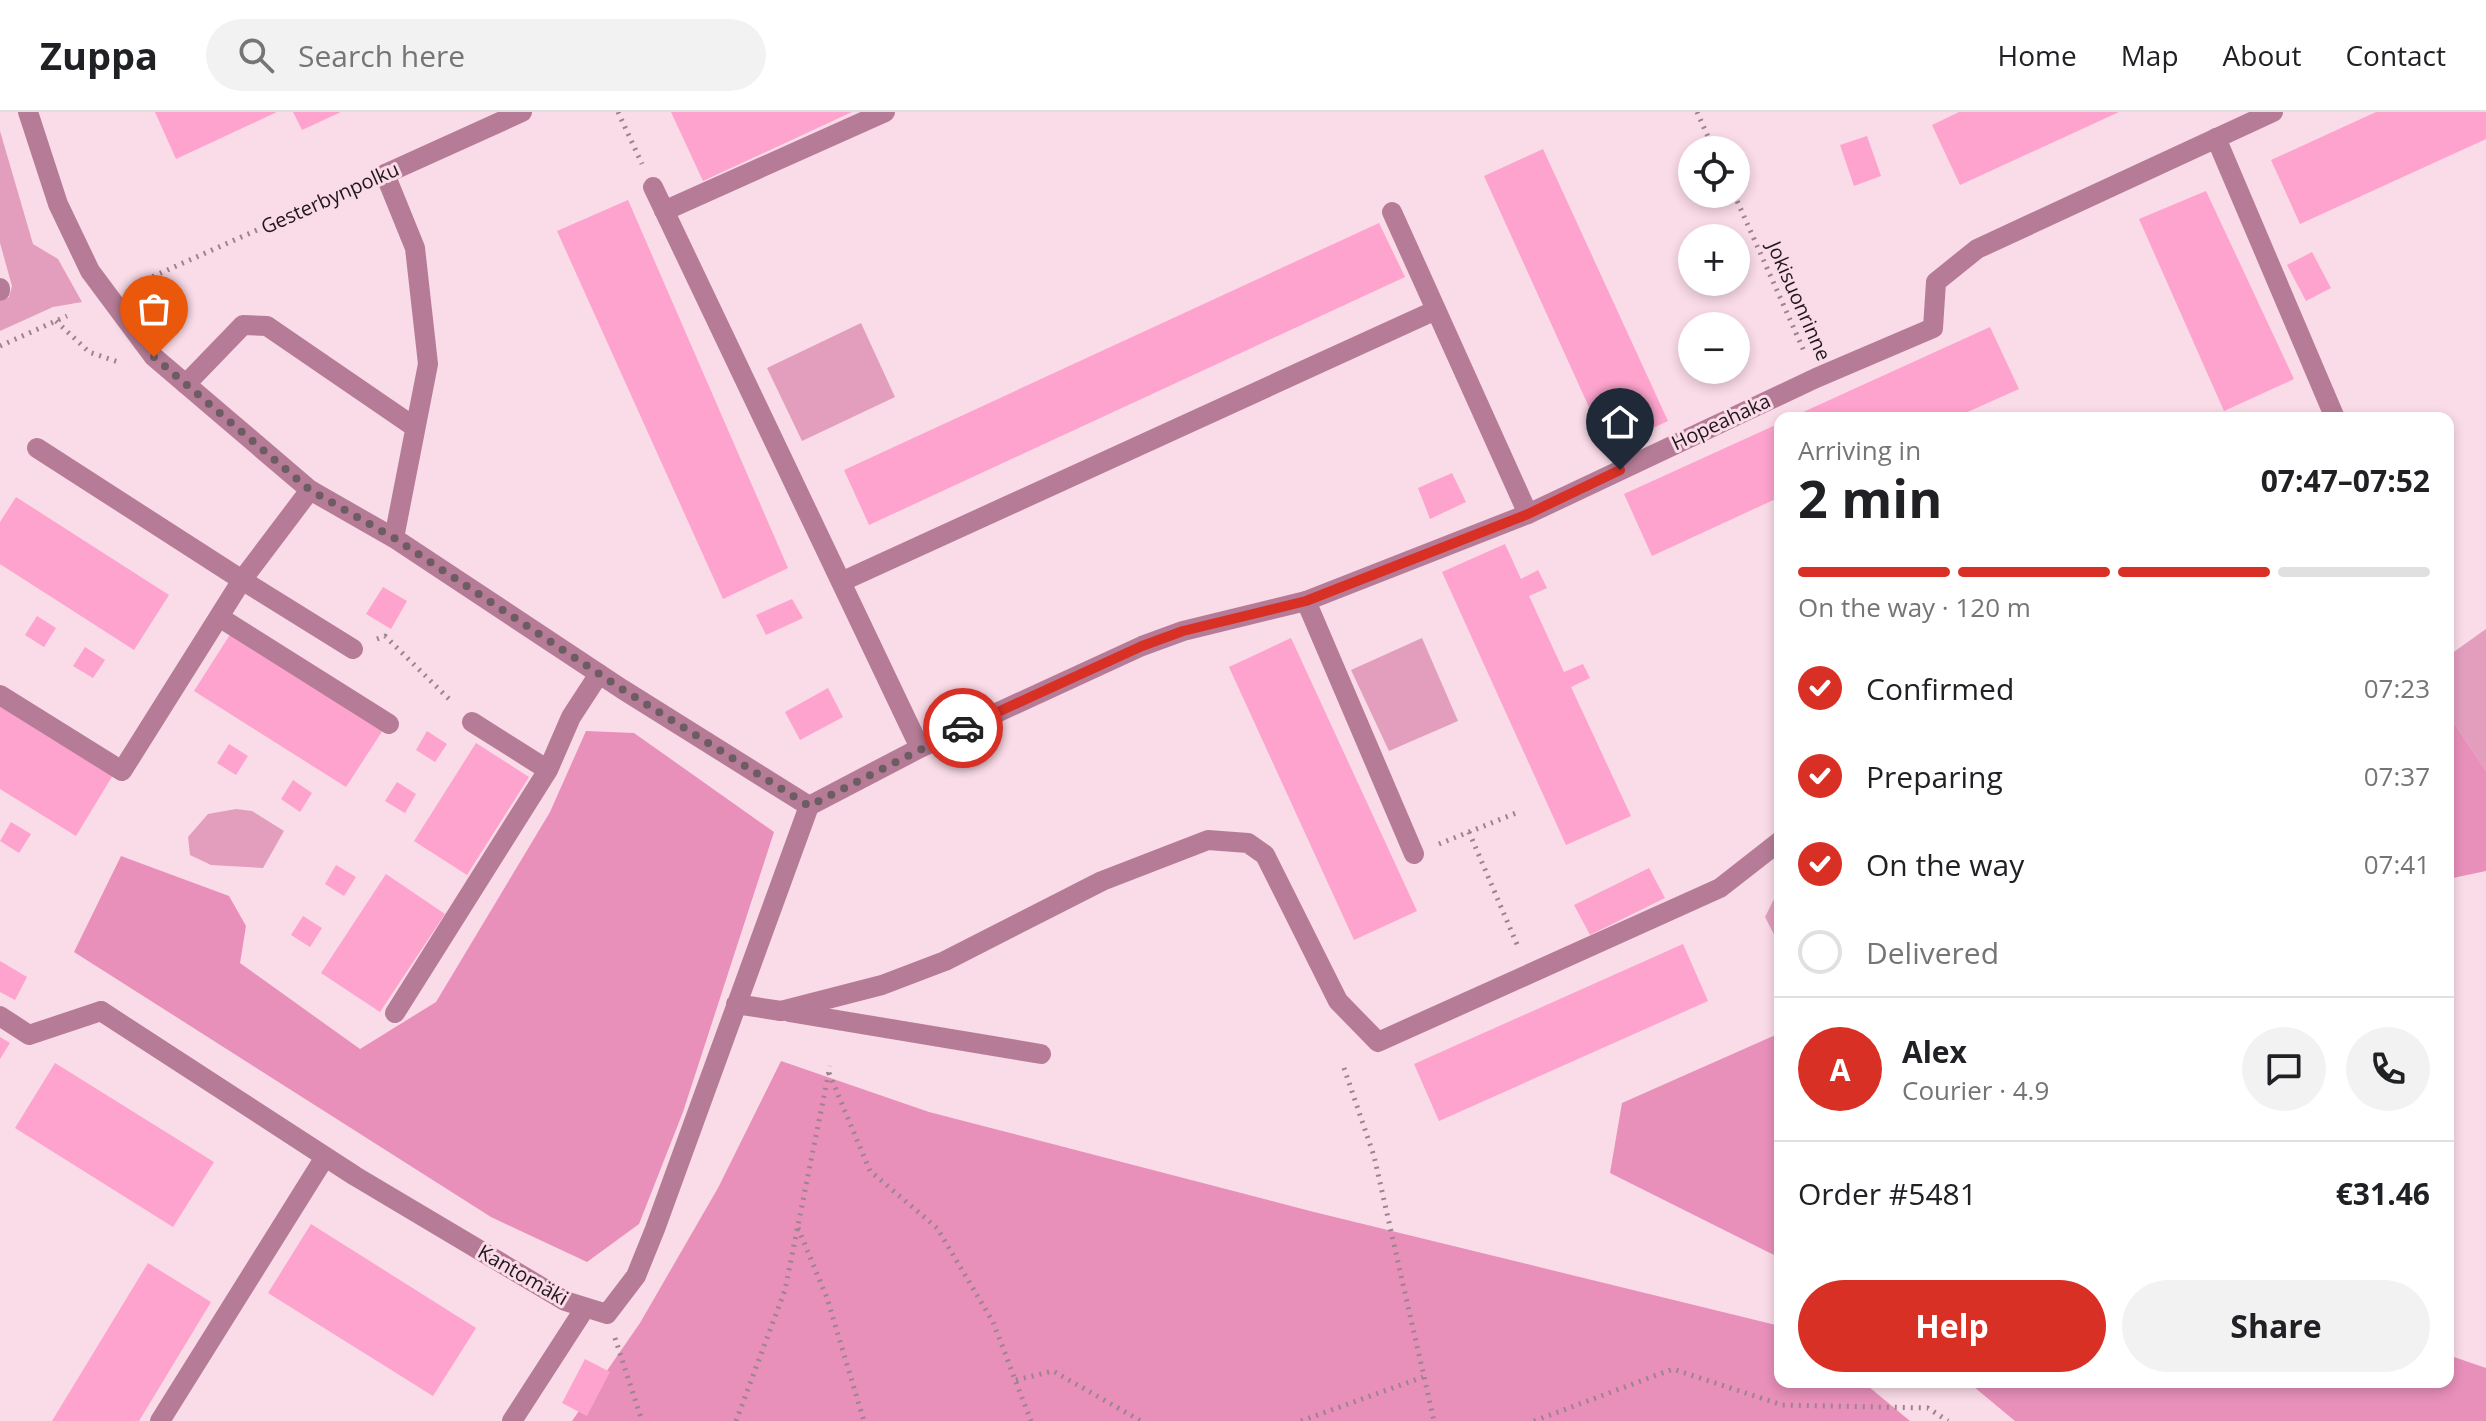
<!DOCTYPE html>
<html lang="en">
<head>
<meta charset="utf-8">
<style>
  :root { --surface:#fff; --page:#f2f2f2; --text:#202124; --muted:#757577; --line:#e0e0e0; --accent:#d93025 }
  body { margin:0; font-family:"Open Sans",sans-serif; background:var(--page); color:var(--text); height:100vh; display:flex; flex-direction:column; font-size:30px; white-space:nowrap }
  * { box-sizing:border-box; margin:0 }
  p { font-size:26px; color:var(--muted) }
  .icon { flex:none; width:44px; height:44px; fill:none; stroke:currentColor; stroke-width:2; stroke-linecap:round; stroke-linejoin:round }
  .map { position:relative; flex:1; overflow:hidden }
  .side { position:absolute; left:1774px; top:300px; width:680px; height:976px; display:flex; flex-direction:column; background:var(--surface); border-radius:16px; box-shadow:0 4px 12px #0003 }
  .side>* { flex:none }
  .controls { position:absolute; left:1678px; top:24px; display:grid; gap:16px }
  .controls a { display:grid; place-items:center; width:72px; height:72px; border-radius:50%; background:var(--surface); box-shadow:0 4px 12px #0003; font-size:40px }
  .pin { position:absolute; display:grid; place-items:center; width:68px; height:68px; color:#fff; margin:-82px -34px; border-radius:50% 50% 50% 0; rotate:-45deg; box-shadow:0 0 8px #0007 }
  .pin .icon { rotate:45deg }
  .courier { position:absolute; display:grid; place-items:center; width:80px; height:80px; margin:-40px; border:6px solid #d93025; border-radius:50%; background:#fff; color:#222; box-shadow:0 2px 10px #0007 }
  .head em { font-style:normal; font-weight:700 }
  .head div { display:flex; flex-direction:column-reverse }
  .head { display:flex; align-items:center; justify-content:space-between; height:136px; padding:0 24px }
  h1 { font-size:52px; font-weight:700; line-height:60px }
  .bar { display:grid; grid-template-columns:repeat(4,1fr); gap:12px 8px; align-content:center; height:96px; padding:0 24px }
  .bar i { height:10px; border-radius:6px; background:var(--line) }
  .bar .on { background:var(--accent) }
  .bar p { grid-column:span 4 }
  .line { display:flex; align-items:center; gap:20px; padding:0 24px; border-top:2px solid var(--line) }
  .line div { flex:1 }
  .round { display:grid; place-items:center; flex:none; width:84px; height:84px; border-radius:42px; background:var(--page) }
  ol { padding:0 24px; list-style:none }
  li { display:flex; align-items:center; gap:24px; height:88px }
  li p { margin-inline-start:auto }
  li .icon { padding:8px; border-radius:50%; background:var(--accent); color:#fff; stroke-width:4 }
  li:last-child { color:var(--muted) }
  li i { width:44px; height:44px; border:4px solid var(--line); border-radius:50% }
  .primary-button { display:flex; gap:16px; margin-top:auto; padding:16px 24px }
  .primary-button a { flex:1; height:92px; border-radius:48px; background:var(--accent); color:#fff; font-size:32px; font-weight:700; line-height:92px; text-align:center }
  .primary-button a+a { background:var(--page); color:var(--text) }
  header { display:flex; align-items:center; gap:48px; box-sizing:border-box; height:112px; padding:0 40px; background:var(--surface); border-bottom:2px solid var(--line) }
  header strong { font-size:38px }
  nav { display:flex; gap:44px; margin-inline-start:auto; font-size:28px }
  .search { width:560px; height:72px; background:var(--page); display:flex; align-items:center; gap:20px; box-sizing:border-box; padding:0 28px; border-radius:44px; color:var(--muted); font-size:30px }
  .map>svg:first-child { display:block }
  .green { fill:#e39ebe }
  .forest { fill:#e890ba }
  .building { fill:#fda3cd }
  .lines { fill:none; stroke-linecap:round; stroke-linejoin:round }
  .path { stroke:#9b848e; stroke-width:5; stroke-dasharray:2 6; stroke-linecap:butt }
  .service { stroke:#b67c97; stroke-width:20 }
  .minor { stroke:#b67c97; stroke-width:20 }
  .done { stroke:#6e5c63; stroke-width:8; stroke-dasharray:0 14.4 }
  .route { stroke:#d93025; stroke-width:10 }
  .labels { text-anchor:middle; stroke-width:6; stroke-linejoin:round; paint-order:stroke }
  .street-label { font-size:20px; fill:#22171c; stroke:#fadbe8 }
</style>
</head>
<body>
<header>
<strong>Zuppa</strong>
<div class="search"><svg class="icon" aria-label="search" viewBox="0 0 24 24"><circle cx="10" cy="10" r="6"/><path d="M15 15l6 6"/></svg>Search here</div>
<nav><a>Home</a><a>Map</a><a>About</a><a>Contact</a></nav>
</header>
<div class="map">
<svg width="2486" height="1309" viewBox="0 0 2486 1309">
  <rect width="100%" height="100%" fill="#fadbe8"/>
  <!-- green -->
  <path class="green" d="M0 19 33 132 58 147 82 190 53 195 0 219V189L9 185 12 174 0 131Z
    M861 211 895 285 802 329 767 256Z
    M2486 517V659L2448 602V544Z
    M1422 526 1458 609 1389 639 1351 558Z
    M236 697 252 699 284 719 263 756 211 753 190 743 188 725 208 702Z
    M1780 775V834L1765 805Z"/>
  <!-- forest -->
  <path class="forest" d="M2448 602 2486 659V759L2448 767Z
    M586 619 634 621 774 720 683 1000 639 1112 587 1150 491 1105 74 840 121 744 229 784 246 814 240 851 360 937 436 890 550 700Z
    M1780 921V1146L1610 1061 1622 991Z
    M781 949 929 1000 1314 1100 1780 1214V1270H1863L1910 1309H572L640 1211 718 1076Z
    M2448 1243 2486 1256V1309H2015L1968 1270H2448Z"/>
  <!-- building -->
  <path class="building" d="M155 0H277L176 47Z
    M293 0H341L302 18Z
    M671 0H852L703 69Z
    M1959 0H2119L1960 73 1932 13Z
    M2376 0H2486V27L2300 112 2271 48Z
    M1867 24 1881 64 1854 74 1840 33Z
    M1543 37 1668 309 1608 337 1484 64Z
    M2206 79 2294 267 2224 299 2139 107Z
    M628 88 788 456 723 487 557 119Z
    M1379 111 1405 165 869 413 844 358Z
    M2312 140 2331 176 2306 189 2287 153Z
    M1990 215 2019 277 1954 306H1790Z
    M1780 311V385L1652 444 1624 382Z
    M1452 361 1466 390 1430 407 1418 376Z
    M16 385 169 483 134 538 0 452V410Z
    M1505 432 1521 467 1538 458 1547 476 1529 484 1564 560 1583 552 1590 566 1571 575 1631 704 1566 733 1442 460Z
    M383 475 407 489 391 517 366 502Z
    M792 487 803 506 766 523 756 503Z
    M37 504 56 516 44 535 25 523Z
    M231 521 383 618 346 675 194 579Z
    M1291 526 1417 799 1354 828 1229 555Z
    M85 535 105 548 93 566 73 554Z
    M828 576 843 605 800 628 785 600Z
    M0 594 113 663 76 724 0 677Z
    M427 619 447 632 435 650 416 638Z
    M476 631 529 665 467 763 414 729Z
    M229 632 248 644 236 663 217 651Z
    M293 668 312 681 300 700 281 687Z
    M397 670 416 682 405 701 385 689Z
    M11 710 31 722 19 741 0 729Z
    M336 753 356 765 344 784 325 772Z
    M1649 756 1665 786 1590 823 1574 793Z
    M386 762 445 802 380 900 321 861Z
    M303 804 322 816 310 835 291 823Z
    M1683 832 1708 889 1439 1009 1414 952Z
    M0 849 27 865 15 888 0 880Z
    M0 925 10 931 0 947Z
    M55 951 214 1050 173 1115 15 1016Z
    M311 1112 476 1216 433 1284 268 1181Z
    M148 1151 211 1190 139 1309H52Z
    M585 1247 610 1260 587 1304 562 1291Z"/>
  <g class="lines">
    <!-- path -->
    <path class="path" d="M618 0 642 52
      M1697 0 1714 38
      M1734 82 1804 239
      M138 171 358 73
      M56 209 89 240 121 251
      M0 234 67 204
      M377 527 385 524 451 589
      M1469 720 1519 837
      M1439 732 1516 701
      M1344 956 1374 1044 1434 1309
      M829 961 870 1059 937 1116 993 1210 1031 1309
      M798 1116 827 1186 864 1309
      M615 1226 642 1309
      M1016 1268 1053 1259 1141 1309
      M736 1309 785 1178 830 954
      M1301 1309 1423 1265
      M1534 1309 1673 1257 1782 1293 1928 1296 1948 1309"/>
    <!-- service -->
    <path class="service" d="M2216 26 2335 306
      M385 62 415 136 428 252 394 426
      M653 75 920 636
      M664 99 885 0
      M1392 100 1528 402
      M0 176V179
      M186 272 243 213 267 214 413 314
      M37 336 242 468 310 378
      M843 469 1436 198
      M1306 489 1414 742
      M219 505 389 612
      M0 583 122 659 242 468 353 537
      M472 610 548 658
      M781 899 882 873 945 849 1102 769 1208 728 1248 731 1265 743 1338 889 1378 930 1720 776 1780 729
      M789 900 1041 942
      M395 901 548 658 571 605 599 562
      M0 904 29 923 101 899
      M160 1309 325 1045
      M512 1309 585 1196"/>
    <!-- minor -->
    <path class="minor" d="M28 0 58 92 90 159 154 245 310 378 394 426 622 577 809 694
      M385 62 522 0
      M809 694 920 636 1142 534 1183 519 1306 489 1528 402 1816 266 1933 216 1936 170 1977 137 2273 0
      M736 892 781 899
      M101 899 355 1064 565 1189 607 1202 636 1164 655 1117 809 694"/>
  </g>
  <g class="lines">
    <!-- done -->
    <path class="done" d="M154 245 310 378 394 426 622 577 809 694 963 616"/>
    <!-- route -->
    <path class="route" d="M963 616 1142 534 1183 519 1306 489 1528 402 1620 358"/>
  </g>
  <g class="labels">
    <!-- street labels -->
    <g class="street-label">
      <text transform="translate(330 86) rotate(-24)" y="7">Gesterbynpolku</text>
      <text transform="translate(1799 189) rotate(66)" y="7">Jokisuonrinne</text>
      <text transform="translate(1721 310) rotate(-25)" y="7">Hopeahaka</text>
      <text transform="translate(523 1163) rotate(30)" y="7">Kantomäki</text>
    </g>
  </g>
</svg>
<div class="controls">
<a><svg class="icon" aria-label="locate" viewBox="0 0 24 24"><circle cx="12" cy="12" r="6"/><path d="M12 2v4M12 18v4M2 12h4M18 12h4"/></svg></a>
<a>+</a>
<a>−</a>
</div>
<div class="pin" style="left:154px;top:245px;background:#ea580c"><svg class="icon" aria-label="bag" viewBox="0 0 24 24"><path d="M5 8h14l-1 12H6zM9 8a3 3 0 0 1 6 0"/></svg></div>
<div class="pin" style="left:1620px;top:358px;background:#1f2937"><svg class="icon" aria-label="home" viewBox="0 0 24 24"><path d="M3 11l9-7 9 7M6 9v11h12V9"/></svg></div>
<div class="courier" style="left:963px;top:616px"><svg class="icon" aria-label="car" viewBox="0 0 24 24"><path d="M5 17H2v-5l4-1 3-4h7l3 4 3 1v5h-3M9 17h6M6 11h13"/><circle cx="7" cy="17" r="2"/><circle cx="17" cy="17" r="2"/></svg></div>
<section class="side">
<div class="head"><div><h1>2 min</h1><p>Arriving in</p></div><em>07:47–07:52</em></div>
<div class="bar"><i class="on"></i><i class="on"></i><i class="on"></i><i></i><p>On the way · 120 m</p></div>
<ol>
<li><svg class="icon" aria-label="check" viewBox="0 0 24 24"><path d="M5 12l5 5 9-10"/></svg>Confirmed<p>07:23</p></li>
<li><svg class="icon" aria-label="check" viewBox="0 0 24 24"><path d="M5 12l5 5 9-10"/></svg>Preparing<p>07:37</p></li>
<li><svg class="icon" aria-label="check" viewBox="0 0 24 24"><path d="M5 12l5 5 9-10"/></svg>On the way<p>07:41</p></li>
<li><i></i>Delivered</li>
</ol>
<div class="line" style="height:144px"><b class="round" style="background:var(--accent);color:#fff">A</b><div><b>Alex</b><p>Courier · 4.9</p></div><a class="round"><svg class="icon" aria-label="chat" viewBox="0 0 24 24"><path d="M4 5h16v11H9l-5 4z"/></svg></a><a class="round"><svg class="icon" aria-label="phone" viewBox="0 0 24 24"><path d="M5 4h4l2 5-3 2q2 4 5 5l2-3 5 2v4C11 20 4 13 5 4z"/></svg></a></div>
<div class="line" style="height:104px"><div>Order #5481</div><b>€31.46</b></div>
<div class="primary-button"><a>Help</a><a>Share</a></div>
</section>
</div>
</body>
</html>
